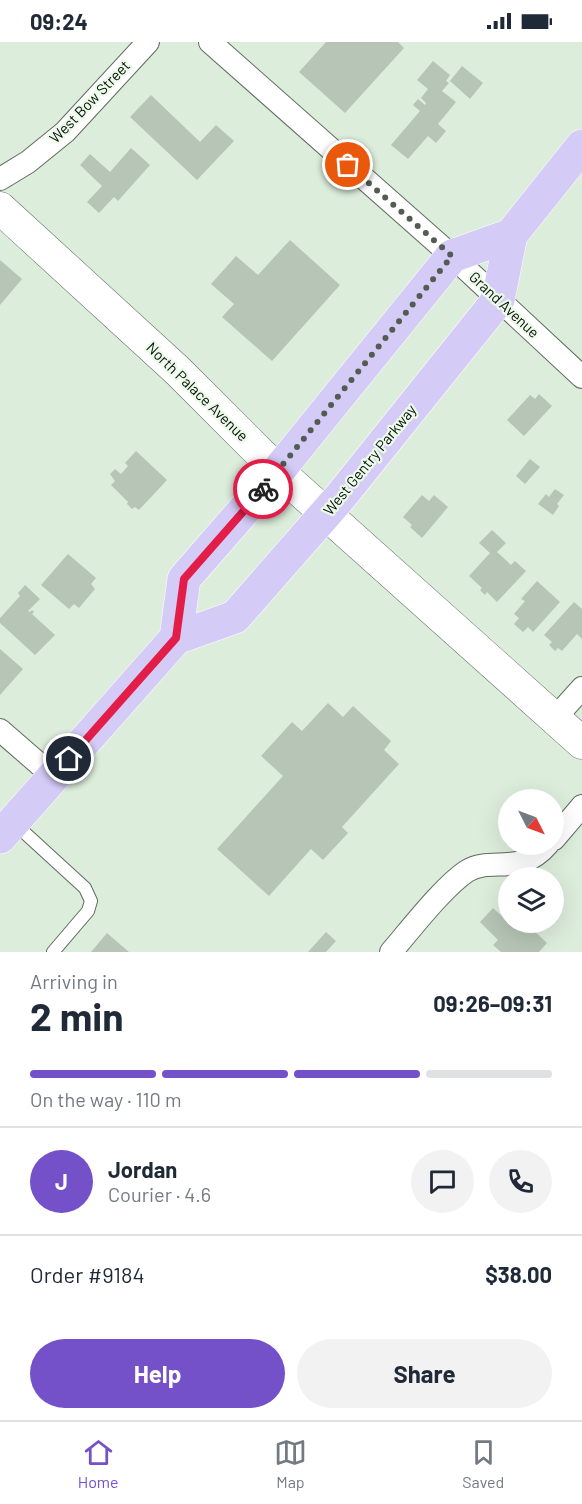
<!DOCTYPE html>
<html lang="en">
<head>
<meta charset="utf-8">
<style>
  :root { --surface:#fff; --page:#f2f2f3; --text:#1f2937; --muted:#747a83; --line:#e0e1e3; --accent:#7450c9 }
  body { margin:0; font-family:Barlow,sans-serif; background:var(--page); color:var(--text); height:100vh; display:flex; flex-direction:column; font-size:22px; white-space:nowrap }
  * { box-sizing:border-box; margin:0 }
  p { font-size:20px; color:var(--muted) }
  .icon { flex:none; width:33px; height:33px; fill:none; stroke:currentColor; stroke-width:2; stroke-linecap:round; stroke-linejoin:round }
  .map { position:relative; height:910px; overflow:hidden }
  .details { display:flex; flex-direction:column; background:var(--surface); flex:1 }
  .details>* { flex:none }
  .needle { width:39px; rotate:132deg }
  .tools { position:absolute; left:498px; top:747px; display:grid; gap:12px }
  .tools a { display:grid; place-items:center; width:66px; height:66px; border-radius:50%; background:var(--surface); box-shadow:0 6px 24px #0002; font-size:30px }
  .pin { position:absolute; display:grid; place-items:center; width:51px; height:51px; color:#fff; margin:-26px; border:3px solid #fff; border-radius:50%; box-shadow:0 2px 6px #0007 }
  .courier { position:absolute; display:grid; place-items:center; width:60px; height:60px; margin:-30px; border:4px solid #e11d48; border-radius:50%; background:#fff; color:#222; box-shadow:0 2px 8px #0007 }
  .summary em { font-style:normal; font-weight:700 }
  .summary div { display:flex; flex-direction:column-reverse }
  .summary { display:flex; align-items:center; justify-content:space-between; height:102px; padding:0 30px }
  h1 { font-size:39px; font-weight:700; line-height:45px }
  .bar { display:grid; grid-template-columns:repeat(4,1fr); gap:9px 6px; align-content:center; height:72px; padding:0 30px }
  .bar i { height:8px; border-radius:4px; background:var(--line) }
  .bar .selected { background:var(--accent) }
  .bar p { grid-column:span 4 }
  .line { display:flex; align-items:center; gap:15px; padding:0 30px; border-top:2px solid var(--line) }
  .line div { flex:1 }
  .round { display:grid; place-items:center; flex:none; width:63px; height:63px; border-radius:32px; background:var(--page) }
  .action { display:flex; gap:12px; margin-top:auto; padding:12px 30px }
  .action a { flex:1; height:69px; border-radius:36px; background:var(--accent); color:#fff; font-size:24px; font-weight:700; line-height:69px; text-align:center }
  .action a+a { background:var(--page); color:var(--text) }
  .status { display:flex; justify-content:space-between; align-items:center; height:42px; padding:0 30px; background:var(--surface); direction:ltr }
  .status svg { height:16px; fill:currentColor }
  .dock { display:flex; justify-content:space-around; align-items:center; height:84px; border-top:2px solid var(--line); background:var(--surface); font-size:16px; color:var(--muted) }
  .dock a { display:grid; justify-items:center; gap:3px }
  .dock .selected { color:var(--accent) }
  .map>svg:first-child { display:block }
  .building { fill:#b6c5b5 }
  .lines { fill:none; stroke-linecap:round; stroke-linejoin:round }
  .lane-casing { stroke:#5f6c5e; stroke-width:14 }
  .street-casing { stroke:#5f6c5e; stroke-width:24 }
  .secondary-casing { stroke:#5f6c5e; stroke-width:33 }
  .primary-casing { stroke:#fff; stroke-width:34 }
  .lane { stroke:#fff; stroke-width:12 }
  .street { stroke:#fff; stroke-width:22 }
  .secondary { stroke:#fff; stroke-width:32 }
  .primary { stroke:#d4cbf6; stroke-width:33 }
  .done { stroke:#535c53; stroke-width:6; stroke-dasharray:0 10.8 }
  .route { stroke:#e11d48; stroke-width:8 }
  .labels { text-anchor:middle; stroke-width:4.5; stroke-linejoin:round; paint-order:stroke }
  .street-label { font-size:15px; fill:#090e09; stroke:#ebfae9 }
</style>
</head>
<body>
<div class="status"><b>09:24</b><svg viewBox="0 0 49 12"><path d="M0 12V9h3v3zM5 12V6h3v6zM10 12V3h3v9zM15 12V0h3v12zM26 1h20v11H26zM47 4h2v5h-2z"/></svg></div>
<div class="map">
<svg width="582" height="910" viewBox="0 0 582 910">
  <rect width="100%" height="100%" fill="#ddeddc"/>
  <!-- building -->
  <path class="building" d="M326 0H398L404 6 345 71 299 30Z
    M433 19 450 33 446 39 449 41 442 49 456 60 438 82 446 89 436 101 428 94 408 117 391 103 420 69 413 63 418 57 425 63 426 61 421 56 428 47 417 38Z
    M462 24 483 41 470 57 450 39Z
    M151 53 200 100 216 83 234 99 197 138 130 75Z
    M131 106 150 123 118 159 114 155 99 171 87 160 102 144 80 123 90 112 110 130Z
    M290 198 340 243 272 319 222 275 234 262 211 242 236 214 258 233Z
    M0 218 22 237 0 263Z
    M539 352 552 364 524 394 507 378 530 353 535 357Z
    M136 409 167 438 139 468 135 465 132 467 127 462 128 460 111 443 115 439 110 432 115 427 121 432 128 424 125 421Z
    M530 417 540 425 525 442 516 434Z
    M555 447 564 453 557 462 559 464 553 473 538 462 546 452 549 455Z
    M422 453 429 459 434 453 448 465 422 496 410 485 412 483 403 475Z
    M492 488 506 501 497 510 511 523 515 519 526 529 497 560 487 550 485 553 480 548 482 546 469 534 490 511 479 501Z
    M68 512 96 536 91 542 95 547 79 566 74 562 69 567 41 543Z
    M537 539 560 560 533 590 528 585 523 590 514 582 519 576 514 572 525 559 521 557Z
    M25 543 40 557 28 569 30 570 32 568 34 570 32 572 55 593 35 613 0 581V576L20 554 18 551Z
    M574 560 582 567V597L577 592 562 609 558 606 555 609 549 603 552 600 544 593Z
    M0 607 23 627 0 653Z
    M328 661 343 675 353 664 391 699 384 708 399 722 342 785 348 791 323 818 311 807 269 854 217 807 283 734 261 714 292 680 302 689Z
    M493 866 516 887 522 880H525L547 901 539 910H501L493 903 498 898 480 880Z
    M326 890 336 899 326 910H308Z
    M107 891 129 910H91Z"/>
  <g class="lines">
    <!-- lane casing -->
    <g class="lane-casing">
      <path id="lane" d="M14 781 85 846 91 859 88 869 53 910"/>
    </g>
    <!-- street casing -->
    <g class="street-casing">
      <path id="street" d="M210 0 452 214 582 335
        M0 137 28 120 65 90 148 0
        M555 676 582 646
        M0 688 54 735
        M554 797 582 764
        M391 910C411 887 443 845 467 829 492 814 520 835 548 802"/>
    </g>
    <!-- secondary casing -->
    <g class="secondary-casing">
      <path id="secondary" d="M0 166 178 329 278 429 582 701"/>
    </g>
    <!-- primary casing -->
    <g class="primary-casing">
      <path id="primary" d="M176 596 184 537 278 429 452 214 511 193
        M0 795 176 596 235 575 341 454 498 258 511 193 582 104"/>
    </g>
    <!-- lane -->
    <use href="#lane" class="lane"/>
    <!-- street -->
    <use href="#street" class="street"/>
    <!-- secondary -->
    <use href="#secondary" class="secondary"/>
    <!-- primary -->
    <use href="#primary" class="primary"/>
  </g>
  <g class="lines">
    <!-- done -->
    <path class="done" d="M263 447 452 214 348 123"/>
    <!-- route -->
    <path class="route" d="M69 717 176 596 184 537 263 447"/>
  </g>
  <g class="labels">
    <!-- street labels -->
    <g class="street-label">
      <text transform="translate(90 60) rotate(-46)" y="5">West Bow Street</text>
      <text transform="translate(504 263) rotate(43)" y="5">Grand Avenue</text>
      <text transform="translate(197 350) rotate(44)" y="5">North Palace Avenue</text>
      <text transform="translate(370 418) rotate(-51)" y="5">West Gentry Parkway</text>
    </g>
  </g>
</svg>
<div class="tools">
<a><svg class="needle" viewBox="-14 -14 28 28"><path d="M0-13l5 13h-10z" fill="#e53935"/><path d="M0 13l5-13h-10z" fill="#747a83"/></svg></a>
<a><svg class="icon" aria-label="layers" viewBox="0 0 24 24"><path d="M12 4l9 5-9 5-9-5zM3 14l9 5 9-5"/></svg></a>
</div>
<div class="pin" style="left:348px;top:123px;background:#ea580c"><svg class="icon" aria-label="bag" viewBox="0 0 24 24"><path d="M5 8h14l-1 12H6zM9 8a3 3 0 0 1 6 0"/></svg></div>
<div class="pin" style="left:69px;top:717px;background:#1f2937"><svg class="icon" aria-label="home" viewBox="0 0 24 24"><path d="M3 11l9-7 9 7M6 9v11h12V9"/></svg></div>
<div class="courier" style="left:263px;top:447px"><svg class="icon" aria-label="bike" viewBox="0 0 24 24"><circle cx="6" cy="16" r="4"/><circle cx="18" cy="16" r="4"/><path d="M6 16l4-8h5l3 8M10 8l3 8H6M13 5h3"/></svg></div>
</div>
<section class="details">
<div class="summary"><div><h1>2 min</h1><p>Arriving in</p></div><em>09:26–09:31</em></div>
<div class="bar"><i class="selected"></i><i class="selected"></i><i class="selected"></i><i></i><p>On the way · 110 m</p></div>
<div class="line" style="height:108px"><b class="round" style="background:var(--accent);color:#fff">J</b><div><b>Jordan</b><p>Courier · 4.6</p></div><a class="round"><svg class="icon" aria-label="chat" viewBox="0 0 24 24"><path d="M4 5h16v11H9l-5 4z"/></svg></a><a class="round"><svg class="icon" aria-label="phone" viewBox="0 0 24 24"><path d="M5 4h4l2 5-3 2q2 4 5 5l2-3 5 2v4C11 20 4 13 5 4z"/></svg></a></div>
<div class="line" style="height:78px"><div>Order #9184</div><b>$38.00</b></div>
<div class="action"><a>Help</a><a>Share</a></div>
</section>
<nav class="dock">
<a class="selected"><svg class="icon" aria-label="home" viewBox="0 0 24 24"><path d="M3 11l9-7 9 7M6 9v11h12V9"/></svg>Home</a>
<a><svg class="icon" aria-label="map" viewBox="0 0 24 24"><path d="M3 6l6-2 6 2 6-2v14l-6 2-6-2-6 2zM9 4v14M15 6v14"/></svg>Map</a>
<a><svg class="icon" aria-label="saved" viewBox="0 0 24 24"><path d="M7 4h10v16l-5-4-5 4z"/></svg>Saved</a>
</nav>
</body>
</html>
